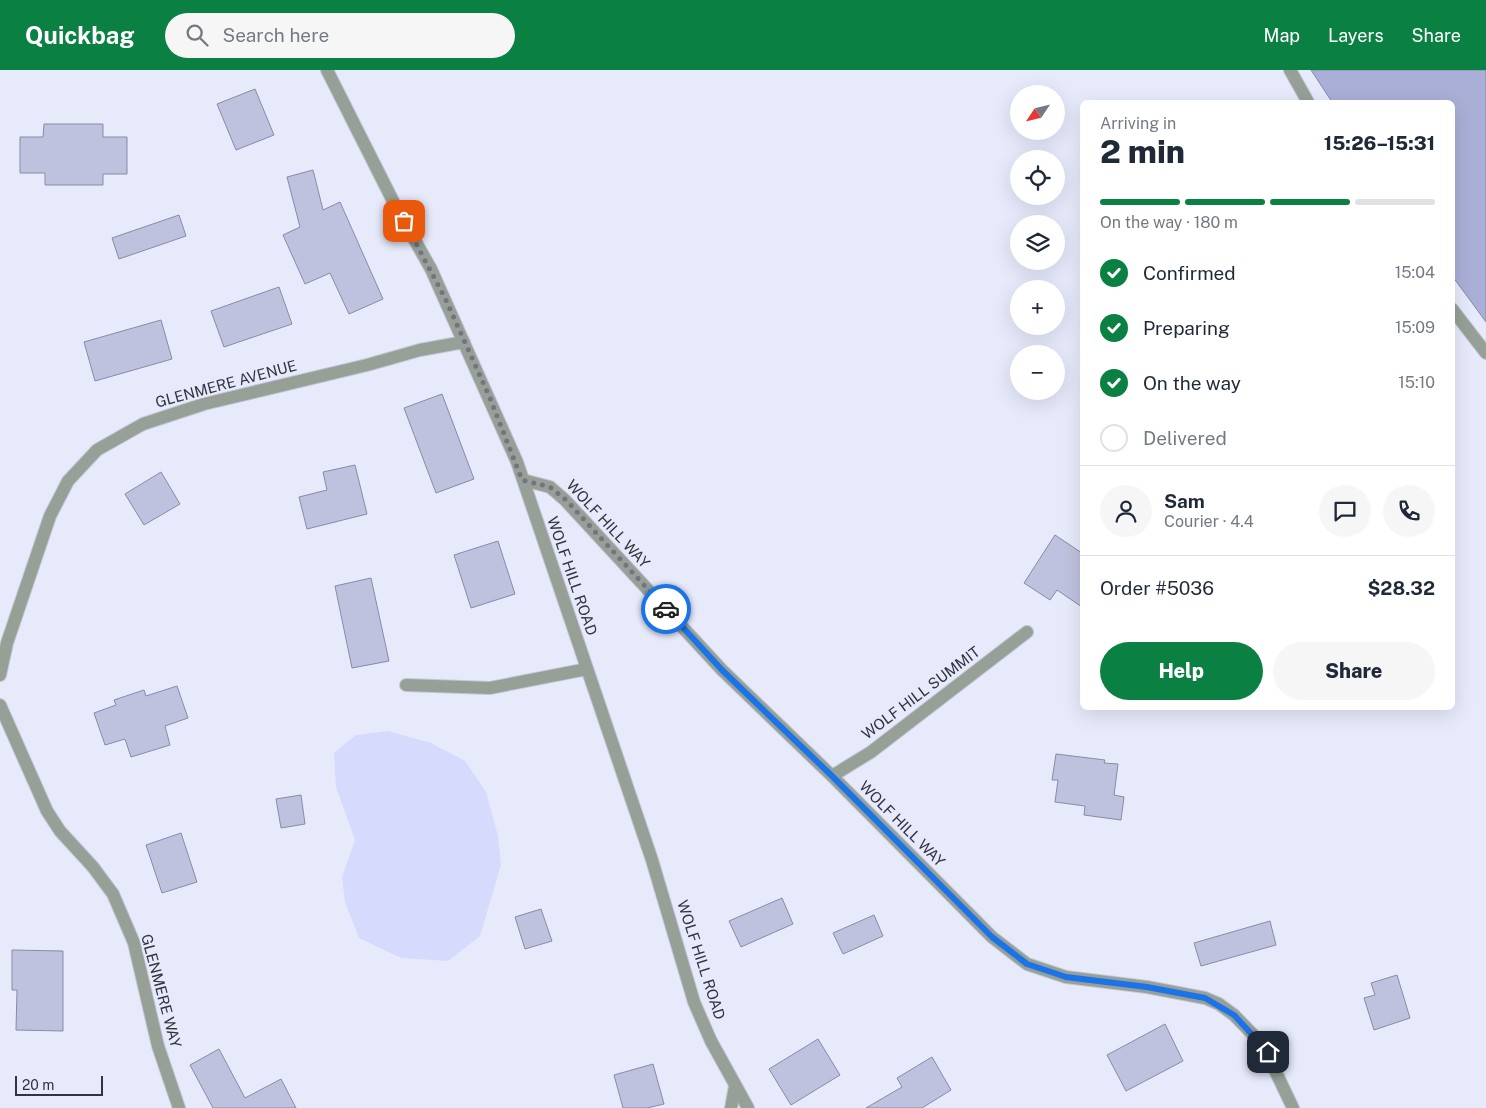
<!DOCTYPE html>
<html lang="en">
<head>
<meta charset="utf-8">
<style>
  :root { --surface:#fff; --page:#f6f6f7; --text:#1f2937; --muted:#747a83; --line:#e0e1e3; --accent:#0b8043 }
  body { margin:0; font-family:"Public Sans",sans-serif; background:var(--page); color:var(--text); height:100vh; display:flex; flex-direction:column; font-size:19px; white-space:nowrap }
  * { box-sizing:border-box; margin:0 }
  p { font-size:16px; color:var(--muted) }
  .icon { flex:none; width:28px; height:28px; fill:none; stroke:currentColor; stroke-width:2; stroke-linecap:round; stroke-linejoin:round }
  .map { position:relative; flex:1; overflow:hidden }
  .drawer { position:absolute; left:1080px; top:30px; width:375px; height:610px; display:flex; flex-direction:column; background:var(--surface); border-radius:8px; box-shadow:0 5px 20px #0002 }
  .drawer>* { flex:none }
  .needle { width:32px; rotate:235deg }
  .tools { position:absolute; left:1010px; top:15px; display:grid; gap:10px }
  .tools a { display:grid; place-items:center; width:55px; height:55px; border-radius:50%; background:var(--surface); box-shadow:0 5px 20px #0002; font-size:25px }
  .scale { position:absolute; left:15px; bottom:12px; width:88px; box-sizing:border-box; padding-left:5px; border:2px solid #33343f; border-top:0; font-size:14px; line-height:18px; white-space:nowrap; color:#33343f; -webkit-text-stroke:4px #e7eafb; paint-order:stroke }
  .pin { position:absolute; display:grid; place-items:center; width:42px; height:42px; color:#fff; margin:-21px; border-radius:10px; box-shadow:0 2px 8px #0006 }
  .courier { position:absolute; display:grid; place-items:center; width:50px; height:50px; margin:-25px; border:4px solid #1a73e8; border-radius:50%; background:#fff; color:#222; box-shadow:0 1px 6px #0007 }
  .headline em { font-style:normal; font-weight:800 }
  .headline div { display:flex; flex-direction:column-reverse }
  .headline { display:flex; align-items:center; justify-content:space-between; height:85px; padding:0 20px }
  h1 { font-size:32px; font-weight:800; line-height:38px }
  .bar { display:grid; grid-template-columns:repeat(4,1fr); gap:8px 5px; align-content:center; height:60px; padding:0 20px }
  .bar i { height:6px; border-radius:4px; background:var(--line) }
  .bar .current { background:var(--accent) }
  .bar p { grid-column:span 4 }
  .line { display:flex; align-items:center; gap:12px; padding:0 20px; border-top:1px solid var(--line) }
  .line div { flex:1 }
  .round { display:grid; place-items:center; flex:none; width:52px; height:52px; border-radius:26px; background:var(--page) }
  ol { padding:0 20px; list-style:none }
  li { display:flex; align-items:center; gap:15px; height:55px }
  li p { margin-inline-start:auto }
  li .icon { padding:5px; border-radius:50%; background:var(--accent); color:#fff; stroke-width:4 }
  li:last-child { color:var(--muted) }
  li i { width:28px; height:28px; border:2px solid var(--line); border-radius:50% }
  .cta { display:flex; gap:10px; margin-top:auto; padding:10px 20px }
  .cta a { flex:1; height:58px; border-radius:30px; background:var(--accent); color:#fff; font-size:20px; font-weight:800; line-height:58px; text-align:center }
  .cta a+a { background:var(--page); color:var(--text) }
  header { display:flex; align-items:center; gap:30px; box-sizing:border-box; height:70px; padding:0 25px; background:var(--accent); color:#fff }
  header strong { font-size:24px }
  nav { display:flex; gap:28px; margin-inline-start:auto; font-size:18px }
  .search { width:350px; height:45px; background:var(--page); display:flex; align-items:center; gap:12px; box-sizing:border-box; padding:0 18px; border-radius:28px; color:var(--muted); font-size:19px }
  .map>svg:first-child { display:block }
  .green { fill:#d6dbfd }
  .water { fill:#a9afd6; stroke:#868aa9 }
  .building { fill:#bec2de; stroke:#878ba5 }
  .lines { fill:none; stroke-linecap:round; stroke-linejoin:round }
  .street-casing { stroke:#c3c6d5; stroke-width:14 }
  .street { stroke:#96a096; stroke-width:12 }
  .done { stroke:#727481; stroke-width:5; stroke-dasharray:0 9 }
  .route { stroke:#1a73e8; stroke-width:6 }
  .labels { text-anchor:middle; stroke-width:4.5; stroke-linejoin:round; paint-order:stroke }
  .street-label { font-size:15px; fill:#33343f; stroke:#e7eafb }
</style>
</head>
<body>
<header>
<strong>Quickbag</strong>
<div class="search"><svg class="icon" aria-label="search" viewBox="0 0 24 24"><circle cx="10" cy="10" r="6"/><path d="M15 15l6 6"/></svg>Search here</div>
<nav><a>Map</a><a>Layers</a><a>Share</a></nav>
</header>
<div class="map">
<svg width="1486" height="1038" viewBox="0 0 1486 1038">
  <rect width="100%" height="100%" fill="#e7eafb"/>
  <!-- green -->
  <path class="green" d="M388 661 431 673 465 691 486 722 498 766 501 795 480 866 448 891 401 888 359 868 345 832 342 807 355 770 336 717 334 683 356 665Z"/>
  <!-- water -->
  <path class="water" d="M1311 0H1486V252L1453 207 1452 32H1332Z"/>
  <!-- building -->
  <path class="building" d="M255 19 274 65 236 80 217 34Z
    M44 54H103V67H127V104H103V115H45V103H20V67H43Z
    M313 100 323 140 340 132 383 229 349 244 330 203 305 214 283 165 300 157 287 107Z
    M179 145 186 166 119 189 112 168Z
    M279 217 292 254 224 277 211 241Z
    M161 250 172 289 95 311 84 272Z
    M442 324 474 409 436 423 404 338Z
    M355 395 367 444 307 459 299 427 327 420 323 402Z
    M161 402 180 434 144 455 125 424Z
    M1055 465 1082 483V537L1057 520 1050 530 1024 513Z
    M498 471 515 524 471 538 454 485Z
    M371 508 389 591 352 598 335 516Z
    M177 616 188 648 165 656 170 675 131 687 125 669 105 675 94 643 116 635 114 630 144 620 146 626Z
    M1056 684 1105 690 1104 693 1118 694 1114 725 1124 727 1121 750 1084 745 1085 736 1055 732 1058 710H1052Z
    M301 725 305 754 281 758 276 729Z
    M181 763 197 812 162 823 146 775Z
    M782 828 793 854 741 877 729 851Z
    M541 839 552 871 525 879 515 847Z
    M874 845 883 866 843 884 833 863Z
    M1270 851 1276 875 1201 896 1194 873Z
    M12 880 63 881V961L16 960 17 920H12Z
    M1397 905 1410 948 1374 960 1364 928 1375 925 1371 913Z
    M1165 954 1183 991 1126 1021 1107 985Z
    M818 969 840 1005 791 1035 769 999Z
    M219 979 245 1028 281 1009 296 1038H213L190 995Z
    M932 987 951 1020 922 1038H866L902 1017 897 1008Z
    M653 994 664 1034 647 1038H623L614 1005Z"/>
  <g class="lines">
    <!-- street casing -->
    <g class="street-casing">
      <path id="street" d="M327 0 395 135 431 199 517 392 652 790 694 932 711 971 748 1038
        M1290 0 1308 32
        M1452 239 1486 283
        M523 410 550 417 565 430 722 600 832 706 992 867 1027 894 1066 907 1147 917 1205 928 1219 934 1234 945 1263 975 1293 1038
        M0 605 7 573 50 446 68 411 97 380 143 354 204 334 367 295 420 280 464 272
        M406 615 490 618 587 599
        M0 635 47 741 60 761 93 797 113 824 134 873 158 976 179 1038
        M832 706 871 682 1027 562
        M731 1038 735 1016"/>
    </g>
    <!-- street -->
    <use href="#street" class="street"/>
  </g>
  <g class="lines">
    <!-- done -->
    <path class="done" d="M404 151 445 228 490 328 522 410 550 417 566 430 666 539"/>
    <!-- route -->
    <path class="route" d="M666 539 722 600 832 706 992 867 1027 894 1066 907 1147 917 1205 928 1234 945 1268 982"/>
  </g>
  <g class="labels">
    <!-- street labels -->
    <g class="street-label">
      <text transform="translate(226 314) rotate(-15)" y="5">GLENMERE AVENUE</text>
      <text transform="translate(608 454) rotate(47)" y="5">WOLF HILL WAY</text>
      <text transform="translate(572 506) rotate(71)" y="5">WOLF HILL ROAD</text>
      <text transform="translate(921 623) rotate(-37)" y="5">WOLF HILL SUMMIT</text>
      <text transform="translate(902 754) rotate(45)" y="5">WOLF HILL WAY</text>
      <text transform="translate(701 890) rotate(72)" y="5">WOLF HILL ROAD</text>
      <text transform="translate(161 921) rotate(75)" y="5">GLENMERE WAY</text>
    </g>
  </g>
</svg>
<div class="tools">
<a><svg class="needle" viewBox="-14 -14 28 28"><path d="M0-13l5 13h-10z" fill="#e53935"/><path d="M0 13l5-13h-10z" fill="#747a83"/></svg></a>
<a><svg class="icon" aria-label="locate" viewBox="0 0 24 24"><circle cx="12" cy="12" r="6"/><path d="M12 2v4M12 18v4M2 12h4M18 12h4"/></svg></a>
<a><svg class="icon" aria-label="layers" viewBox="0 0 24 24"><path d="M12 4l9 5-9 5-9-5zM3 14l9 5 9-5"/></svg></a>
<a>+</a>
<a>−</a>
</div>
<div class="scale">20 m</div>
<div class="pin" style="left:404px;top:151px;background:#ea580c"><svg class="icon" aria-label="bag" viewBox="0 0 24 24"><path d="M5 8h14l-1 12H6zM9 8a3 3 0 0 1 6 0"/></svg></div>
<div class="pin" style="left:1268px;top:982px;background:#1f2937"><svg class="icon" aria-label="home" viewBox="0 0 24 24"><path d="M3 11l9-7 9 7M6 9v11h12V9"/></svg></div>
<div class="courier" style="left:666px;top:539px"><svg class="icon" aria-label="car" viewBox="0 0 24 24"><path d="M5 17H2v-5l4-1 3-4h7l3 4 3 1v5h-3M9 17h6M6 11h13"/><circle cx="7" cy="17" r="2"/><circle cx="17" cy="17" r="2"/></svg></div>
<section class="drawer">
<div class="headline"><div><h1>2 min</h1><p>Arriving in</p></div><em>15:26–15:31</em></div>
<div class="bar"><i class="current"></i><i class="current"></i><i class="current"></i><i></i><p>On the way · 180 m</p></div>
<ol>
<li><svg class="icon" aria-label="check" viewBox="0 0 24 24"><path d="M5 12l5 5 9-10"/></svg>Confirmed<p>15:04</p></li>
<li><svg class="icon" aria-label="check" viewBox="0 0 24 24"><path d="M5 12l5 5 9-10"/></svg>Preparing<p>15:09</p></li>
<li><svg class="icon" aria-label="check" viewBox="0 0 24 24"><path d="M5 12l5 5 9-10"/></svg>On the way<p>15:10</p></li>
<li><i></i>Delivered</li>
</ol>
<div class="line" style="height:90px"><a class="round"><svg class="icon" aria-label="person" viewBox="0 0 24 24"><circle cx="12" cy="8" r="4"/><path d="M4 21q1-7 8-7t8 7"/></svg></a><div><b>Sam</b><p>Courier · 4.4</p></div><a class="round"><svg class="icon" aria-label="chat" viewBox="0 0 24 24"><path d="M4 5h16v11H9l-5 4z"/></svg></a><a class="round"><svg class="icon" aria-label="phone" viewBox="0 0 24 24"><path d="M5 4h4l2 5-3 2q2 4 5 5l2-3 5 2v4C11 20 4 13 5 4z"/></svg></a></div>
<div class="line" style="height:65px"><div>Order #5036</div><b>$28.32</b></div>
<div class="cta"><a>Help</a><a>Share</a></div>
</section>
</div>
</body>
</html>
